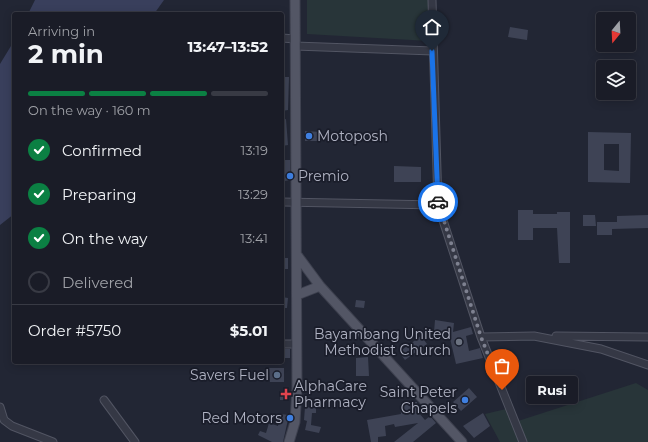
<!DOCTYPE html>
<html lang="en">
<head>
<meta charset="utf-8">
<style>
  :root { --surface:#1a1c27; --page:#272933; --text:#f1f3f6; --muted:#9fa1a7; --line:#383a44; --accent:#0b8043 }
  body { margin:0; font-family:Montserrat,sans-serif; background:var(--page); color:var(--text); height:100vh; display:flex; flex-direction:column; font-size:15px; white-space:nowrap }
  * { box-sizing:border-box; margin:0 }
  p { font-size:13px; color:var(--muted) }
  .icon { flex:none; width:22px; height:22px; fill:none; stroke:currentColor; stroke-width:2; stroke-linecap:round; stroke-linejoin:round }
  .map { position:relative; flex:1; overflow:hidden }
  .side { position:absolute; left:12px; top:12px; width:272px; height:352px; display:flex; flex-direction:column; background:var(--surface); border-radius:4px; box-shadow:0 2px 10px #0003,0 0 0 1px var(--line) }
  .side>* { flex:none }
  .needle { width:26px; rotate:198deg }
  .controls { position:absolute; left:596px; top:12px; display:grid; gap:8px }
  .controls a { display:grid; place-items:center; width:40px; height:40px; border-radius:4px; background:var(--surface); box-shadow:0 2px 10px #0003,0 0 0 1px var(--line); font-size:20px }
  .pin { position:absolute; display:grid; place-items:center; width:34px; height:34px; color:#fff; margin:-41px -17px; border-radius:50% 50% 50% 0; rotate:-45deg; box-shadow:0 0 4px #0007 }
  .pin .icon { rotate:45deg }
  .courier { position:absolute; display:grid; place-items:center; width:40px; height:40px; margin:-20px; border:3px solid #1a73e8; border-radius:50%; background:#fff; color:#222; box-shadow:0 1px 5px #0007 }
  .bubble { position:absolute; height:28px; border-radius:4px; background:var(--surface); box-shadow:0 2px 10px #0003,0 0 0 1px var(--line); font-size:13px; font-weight:700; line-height:28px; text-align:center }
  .head em { font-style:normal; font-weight:700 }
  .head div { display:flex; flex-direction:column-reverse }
  .head { display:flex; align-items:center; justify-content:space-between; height:68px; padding:0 16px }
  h1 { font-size:26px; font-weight:700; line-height:30px }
  .bar { display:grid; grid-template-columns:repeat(4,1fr); gap:6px 4px; align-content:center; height:48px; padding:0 16px }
  .bar i { height:5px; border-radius:3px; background:var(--line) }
  .bar .selected { background:var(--accent) }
  .bar p { grid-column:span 4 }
  .line { display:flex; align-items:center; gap:10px; padding:0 16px; border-top:1px solid var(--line) }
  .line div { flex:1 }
  ol { padding:0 16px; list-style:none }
  li { display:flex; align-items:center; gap:12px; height:44px }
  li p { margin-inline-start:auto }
  li .icon { padding:4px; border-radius:50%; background:var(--accent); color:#fff; stroke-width:4 }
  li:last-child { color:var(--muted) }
  li i { width:22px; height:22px; border:2px solid var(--line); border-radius:50% }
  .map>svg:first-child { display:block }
  .green { fill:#283539 }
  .water { fill:#393f5c }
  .building { fill:#3e4355; fill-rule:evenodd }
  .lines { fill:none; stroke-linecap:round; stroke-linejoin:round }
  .minor-casing { stroke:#525563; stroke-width:9 }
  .major-casing { stroke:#3e414f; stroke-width:11 }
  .minor { stroke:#353845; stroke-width:7 }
  .major { stroke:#535665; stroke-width:9 }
  .done { stroke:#7e8190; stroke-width:4; stroke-dasharray:0 7.2 }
  .route { stroke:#1a73e8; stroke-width:5 }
  .shop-dot { fill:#3f7fe0; stroke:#1a1d2a; stroke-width:1.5 }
  .worship-dot { fill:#6b7280; stroke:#1a1d2a; stroke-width:1.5 }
  .service-dot { fill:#5c6f8a; stroke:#1a1d2a; stroke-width:1.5 }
  .health-dot { fill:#e0444e; stroke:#1a1d2a; stroke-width:1.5 }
  .labels { text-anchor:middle; stroke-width:3.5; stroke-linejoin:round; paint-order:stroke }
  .poi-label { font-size:14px; fill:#afb2c2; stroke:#1a1d2a; text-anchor:end }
</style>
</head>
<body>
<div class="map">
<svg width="648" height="442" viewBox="0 0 648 442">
  <rect width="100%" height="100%" fill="#222634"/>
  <!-- green -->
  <path class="green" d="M307 0H429V41L307 34Z
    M636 383 648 390V442H526L518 421Z
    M506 409 520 442H500L485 414Z"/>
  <!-- water -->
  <path class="water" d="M35 0H164L154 14H28Z
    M14 41V214L0 225V64Z"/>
  <!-- building -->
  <path class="building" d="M510 27 528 30 527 40 508 37Z
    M282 77H289L288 110 282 111Z
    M286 119 288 145 282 146V120Z
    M305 131 321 132V141H305Z
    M588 132 631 133 630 183 588 182ZM604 144H619V171L604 170Z
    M282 160H290V180L285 181Z
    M394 166 421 167V182H394Z
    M518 210H533V214H557V212H570V263H559L557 228H533V240H518Z
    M583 215H595L596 226H583Z
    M648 215V228L612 229V235H597V222H617V216Z
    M282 258H288V269H282Z
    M282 297 288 298 287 308H282Z
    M356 300 365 301 364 308 355 307Z
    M435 320 454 323 453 332 471 327 473 334 466 336 469 351 480 348 483 358 456 364 449 334 434 332Z
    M421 336 427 344 405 360 399 352Z
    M282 349H290V358H282Z
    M368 357 369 376H356V358Z
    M269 368H284V382H270Z
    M469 388 477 397 461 411 453 402Z
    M280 391 288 392V400H280Z
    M417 402 418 412 425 420 430 416 436 423 413 442H394L418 423 395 427 394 424 385 426 386 436 378 437V442H371L367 420 401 414 400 404Z
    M305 407 316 408V413H312L311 425 321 427 319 433 305 430 307 421 304 420Z
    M483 413 490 426 474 438 463 426Z
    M280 414 289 415 283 442H272L258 435 260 431 266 433 269 423 278 426Z"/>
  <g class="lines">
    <!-- minor casing -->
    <g class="minor-casing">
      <path id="minor" d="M432 0 438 205 481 337 523 442
        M282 38 295 39
        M295 46 433 51
        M282 202 438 205
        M556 336 648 337
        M481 337 534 336 601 349 648 365
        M282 344H296
        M104 400 135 442
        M0 407 4 420 12 426 53 442"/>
    </g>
    <!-- major casing -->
    <g class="major-casing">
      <path id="major" d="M297 255 320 286 462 442
        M297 295 320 286
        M289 442 295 422 297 388 295 0"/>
    </g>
    <!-- minor -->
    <use href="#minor" class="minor"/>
    <!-- major -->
    <use href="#major" class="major"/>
  </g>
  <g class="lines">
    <!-- done -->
    <path class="done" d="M438 202 481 337 502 390"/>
    <!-- route -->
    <path class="route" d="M432 51 438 202"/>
  </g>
  <!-- markers -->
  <g class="shop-dot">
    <circle cx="309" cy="136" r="4"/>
    <circle cx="290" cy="176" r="4"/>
    <circle cx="465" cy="400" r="4"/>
    <circle cx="290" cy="418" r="4"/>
  </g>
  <circle class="worship-dot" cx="459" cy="342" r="4"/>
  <circle class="service-dot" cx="277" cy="375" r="4"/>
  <path class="health-dot" d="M284 388h4v4h4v4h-4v4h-4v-4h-4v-4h4z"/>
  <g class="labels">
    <!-- poi labels -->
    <g class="poi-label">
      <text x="317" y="141" text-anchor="start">Motoposh</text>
      <text x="298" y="181" text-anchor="start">Premio</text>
      <text x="451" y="339">Bayambang United<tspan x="451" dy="16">Methodist Church</tspan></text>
      <text x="269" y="380">Savers Fuel</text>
      <text x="294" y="391" text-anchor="start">AlphaCare<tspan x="294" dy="16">Pharmacy</tspan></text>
      <text x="457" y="397">Saint Peter<tspan x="457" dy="16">Chapels</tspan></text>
      <text x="282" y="423">Red Motors</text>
    </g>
  </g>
</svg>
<div class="controls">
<a><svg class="needle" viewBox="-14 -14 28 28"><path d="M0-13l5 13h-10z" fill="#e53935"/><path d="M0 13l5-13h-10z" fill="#9fa1a7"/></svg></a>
<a><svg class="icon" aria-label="layers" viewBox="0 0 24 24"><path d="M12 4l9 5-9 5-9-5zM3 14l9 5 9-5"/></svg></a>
</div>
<div class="pin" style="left:502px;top:390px;background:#ea580c"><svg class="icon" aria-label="bag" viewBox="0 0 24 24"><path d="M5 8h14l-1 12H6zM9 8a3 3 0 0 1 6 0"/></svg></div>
<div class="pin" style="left:432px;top:51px;background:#1f2937"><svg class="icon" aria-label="home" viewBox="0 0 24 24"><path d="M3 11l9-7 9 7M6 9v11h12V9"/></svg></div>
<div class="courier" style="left:438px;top:202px"><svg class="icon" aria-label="car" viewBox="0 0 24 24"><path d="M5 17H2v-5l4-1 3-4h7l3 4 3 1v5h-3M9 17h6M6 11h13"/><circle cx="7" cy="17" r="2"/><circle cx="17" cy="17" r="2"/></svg></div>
<div class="bubble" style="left:526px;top:376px;width:52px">Rusi</div>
<section class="side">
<div class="head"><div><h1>2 min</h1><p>Arriving in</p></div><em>13:47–13:52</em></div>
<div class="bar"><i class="selected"></i><i class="selected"></i><i class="selected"></i><i></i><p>On the way · 160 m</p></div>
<ol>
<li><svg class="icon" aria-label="check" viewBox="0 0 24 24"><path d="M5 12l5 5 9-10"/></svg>Confirmed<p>13:19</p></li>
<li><svg class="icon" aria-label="check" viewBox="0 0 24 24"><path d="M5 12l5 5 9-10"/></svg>Preparing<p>13:29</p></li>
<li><svg class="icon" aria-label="check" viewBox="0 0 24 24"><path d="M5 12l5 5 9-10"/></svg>On the way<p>13:41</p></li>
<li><i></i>Delivered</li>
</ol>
<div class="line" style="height:52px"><div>Order #5750</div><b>$5.01</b></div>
</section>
</div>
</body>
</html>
